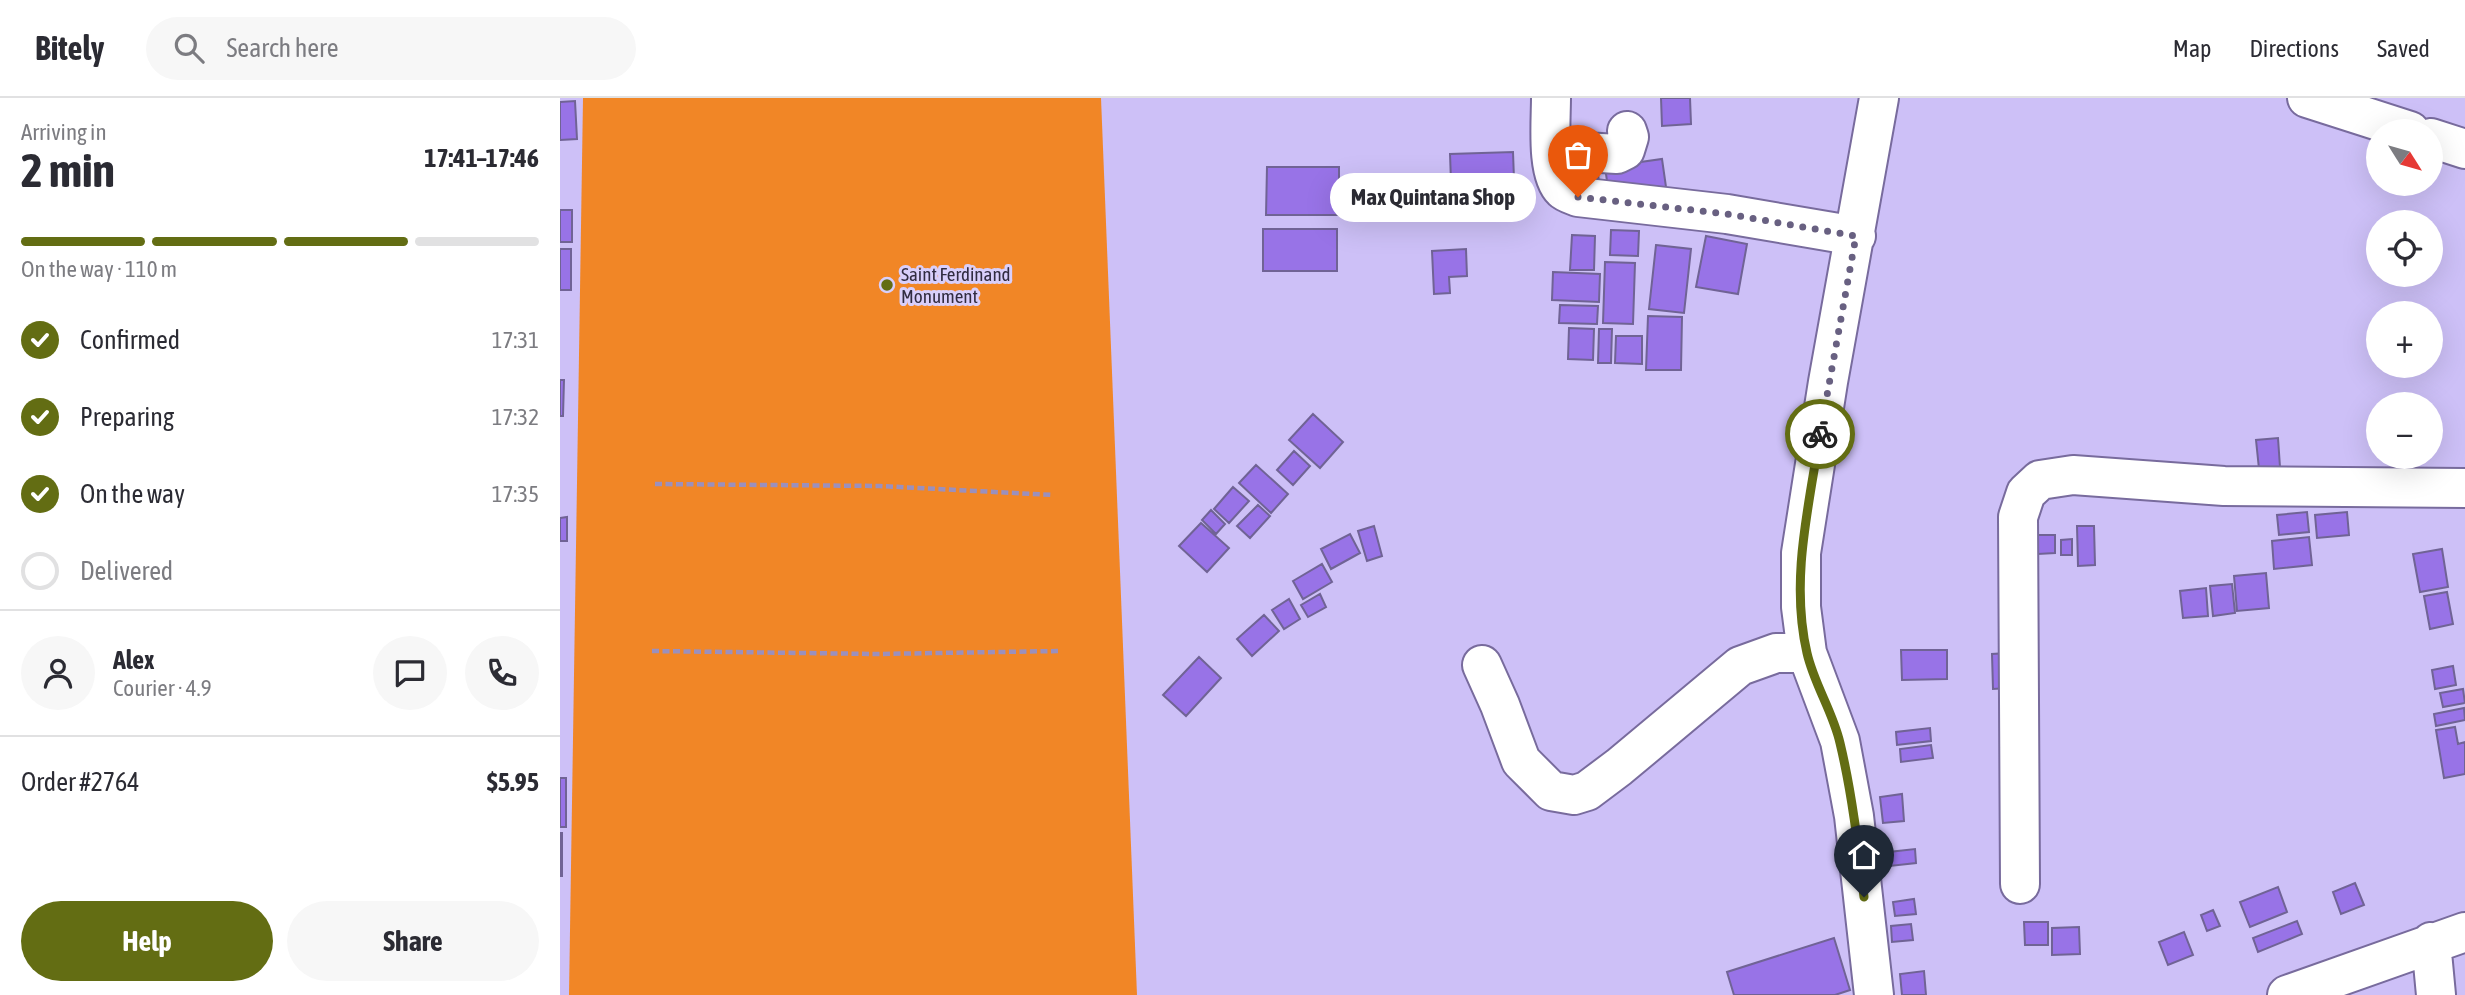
<!DOCTYPE html>
<html lang="en">
<head>
<meta charset="utf-8">
<style>
  :root { --surface:#fff; --page:#f7f7f7; --text:#2b2b33; --muted:#7c7c81; --line:#e1e1e2; --accent:#636d13 }
  body { margin:0; font-family:"Asap Condensed",sans-serif; background:var(--page); color:var(--text); height:100vh; display:flex; flex-direction:column; font-size:26px; white-space:nowrap }
  * { box-sizing:border-box; margin:0 }
  p { font-size:23px; color:var(--muted) }
  .icon { flex:none; width:38px; height:38px; fill:none; stroke:currentColor; stroke-width:2; stroke-linecap:round; stroke-linejoin:round }
  .map { position:relative; flex:1; overflow:hidden }
  .details { display:flex; flex-direction:column; background:var(--surface); width:560px }
  .details>* { flex:none }
  .needle { width:46px; rotate:127deg }
  .controls { position:absolute; left:1806px; top:21px; display:grid; gap:14px }
  .controls a { display:grid; place-items:center; width:77px; height:77px; border-radius:50%; background:var(--surface); box-shadow:0 7px 28px #0002; font-size:35px }
  .pin { position:absolute; display:grid; place-items:center; width:60px; height:60px; color:#fff; margin:-72px -30px; border-radius:50% 50% 50% 0; rotate:-45deg; box-shadow:0 0 7px #0007 }
  .pin .icon { rotate:45deg }
  .courier { position:absolute; display:grid; place-items:center; width:70px; height:70px; margin:-35px; border:5px solid #636d13; border-radius:50%; background:#fff; color:#222; box-shadow:0 2px 9px #0007 }
  .bubble { position:absolute; height:49px; border-radius:24px; background:var(--surface); box-shadow:0 7px 28px #0002; font-size:23px; font-weight:700; line-height:49px; text-align:center }
  .headline em { font-style:normal; font-weight:700 }
  .headline div { display:flex; flex-direction:column-reverse }
  .headline { display:flex; align-items:center; justify-content:space-between; height:119px; padding:0 21px }
  h1 { font-size:46px; font-weight:700; line-height:52px }
  .bar { display:grid; grid-template-columns:repeat(4,1fr); gap:10px 7px; align-content:center; height:84px; padding:0 21px }
  .bar i { height:9px; border-radius:5px; background:var(--line) }
  .bar .selected { background:var(--accent) }
  .bar p { grid-column:span 4 }
  .line { display:flex; align-items:center; gap:18px; padding:0 21px; border-top:2px solid var(--line) }
  .line div { flex:1 }
  .round { display:grid; place-items:center; flex:none; width:74px; height:74px; border-radius:37px; background:var(--page) }
  ol { padding:0 21px; list-style:none }
  li { display:flex; align-items:center; gap:21px; height:77px }
  li p { margin-inline-start:auto }
  li .icon { padding:7px; border-radius:50%; background:var(--accent); color:#fff; stroke-width:4 }
  li:last-child { color:var(--muted) }
  li i { width:38px; height:38px; border:4px solid var(--line); border-radius:50% }
  .action { display:flex; gap:14px; margin-top:auto; padding:14px 21px }
  .action a { flex:1; height:80px; border-radius:42px; background:var(--accent); color:#fff; font-size:28px; font-weight:700; line-height:80px; text-align:center }
  .action a+a { background:var(--page); color:var(--text) }
  header { display:flex; align-items:center; gap:42px; box-sizing:border-box; height:98px; padding:0 35px; background:var(--surface); border-bottom:2px solid var(--line) }
  header strong { font-size:33px }
  nav { display:flex; gap:38px; margin-inline-start:auto; font-size:24px }
  .search { width:490px; height:63px; background:var(--page); display:flex; align-items:center; gap:18px; box-sizing:border-box; padding:0 24px; border-radius:38px; color:var(--muted); font-size:26px }
  main { display:flex; flex:1; min-height:0 }
  .map>svg:first-child { display:block }
  .green { fill:#f18626 }
  .building { fill:#9873e7; stroke:#706395; stroke-width:2 }
  .lines { fill:none; stroke-linecap:round; stroke-linejoin:round }
  .minor-casing { stroke:#786b9d; stroke-width:42 }
  .path { stroke:#9b90bd; stroke-width:4.5; stroke-dasharray:7 3.5; stroke-linecap:butt }
  .minor { stroke:#fff; stroke-width:38 }
  .done { stroke:#686081; stroke-width:7; stroke-dasharray:0 12.6 }
  .route { stroke:#636d13; stroke-width:9 }
  .poi-dot { fill:#636d13; stroke:#d9cffb; stroke-width:2.5 }
  .labels { text-anchor:middle; stroke-width:6; stroke-linejoin:round; paint-order:stroke }
  .poi-label { font-size:19px; fill:#312c41; stroke:#d9cffb; text-anchor:start }
</style>
</head>
<body>
<header>
<strong>Bitely</strong>
<div class="search"><svg class="icon" aria-label="search" viewBox="0 0 24 24"><circle cx="10" cy="10" r="6"/><path d="M15 15l6 6"/></svg>Search here</div>
<nav><a>Map</a><a>Directions</a><a>Saved</a></nav>
</header>
<main>
<section class="details">
<div class="headline"><div><h1>2 min</h1><p>Arriving in</p></div><em>17:41–17:46</em></div>
<div class="bar"><i class="selected"></i><i class="selected"></i><i class="selected"></i><i></i><p>On the way · 110 m</p></div>
<ol>
<li><svg class="icon" aria-label="check" viewBox="0 0 24 24"><path d="M5 12l5 5 9-10"/></svg>Confirmed<p>17:31</p></li>
<li><svg class="icon" aria-label="check" viewBox="0 0 24 24"><path d="M5 12l5 5 9-10"/></svg>Preparing<p>17:32</p></li>
<li><svg class="icon" aria-label="check" viewBox="0 0 24 24"><path d="M5 12l5 5 9-10"/></svg>On the way<p>17:35</p></li>
<li><i></i>Delivered</li>
</ol>
<div class="line" style="height:126px"><a class="round"><svg class="icon" aria-label="person" viewBox="0 0 24 24"><circle cx="12" cy="8" r="4"/><path d="M4 21q1-7 8-7t8 7"/></svg></a><div><b>Alex</b><p>Courier · 4.9</p></div><a class="round"><svg class="icon" aria-label="chat" viewBox="0 0 24 24"><path d="M4 5h16v11H9l-5 4z"/></svg></a><a class="round"><svg class="icon" aria-label="phone" viewBox="0 0 24 24"><path d="M5 4h4l2 5-3 2q2 4 5 5l2-3 5 2v4C11 20 4 13 5 4z"/></svg></a></div>
<div class="line" style="height:91px"><div>Order #2764</div><b>$5.95</b></div>
<div class="action"><a>Help</a><a>Share</a></div>
</section>
<div class="map">
<svg width="1905" height="897" viewBox="0 0 1905 897">
  <rect width="100%" height="100%" fill="#cdc0f7"/>
  <!-- green -->
  <path class="green" d="M23 0H541L577 897H9Z"/>
  <!-- building -->
  <path class="building" d="M1101 0H1130L1131 26 1102 28Z
    M15 3 17 41 0 42V4Z
    M953 54 955 109 892 111 890 56Z
    M1102 61 1106 89 1049 97 1045 69Z
    M1037 63 1039 86 1010 90 1007 67Z
    M707 69H779V117H706Z
    M0 112H12V144H0Z
    M703 131H777V173H703Z
    M1051 132 1079 133 1078 158 1050 157Z
    M1012 137 1035 138 1034 172H1010Z
    M1146 138 1187 146 1178 196 1136 189Z
    M1096 147 1131 151 1124 215 1089 211Z
    M0 151H11V192H0Z
    M906 151 907 178 889 179 890 195 874 196 872 153Z
    M1045 164 1075 165 1073 226 1043 225Z
    M993 174 1040 176 1039 204 992 202Z
    M1000 207 1038 208 1037 226 999 225Z
    M1088 218 1122 219 1121 272H1086Z
    M1009 230 1034 231 1033 262 1008 261Z
    M1039 231H1052L1051 265H1038Z
    M1056 238H1082V266L1055 265Z
    M0 282H4L3 318H0Z
    M753 316 783 344 760 370 729 342Z
    M1718 340 1720 369 1699 371 1696 342Z
    M734 353 750 368 733 387 717 372Z
    M696 367 728 396 711 415 679 385Z
    M673 389 689 403 669 425 654 411Z
    M698 407 710 418 690 440 677 428Z
    M651 412 665 426 656 436 642 422Z
    M1747 414 1749 434 1719 437 1717 417Z
    M1787 414 1789 437 1757 440 1755 417Z
    M7 419V443H0V420Z
    M641 425 669 450 647 474 619 448Z
    M814 428 822 458 807 463 798 433Z
    M1517 428H1534L1535 467 1518 468Z
    M790 436 800 455 771 471 761 451Z
    M1478 437H1495V455L1478 456Z
    M1749 439 1752 467 1714 471 1712 443Z
    M1512 441V457H1501V442Z
    M1882 451 1888 489 1860 494 1853 456Z
    M762 466 772 484 743 501 733 483Z
    M1706 475 1709 510 1677 513 1674 478Z
    M1672 486 1675 515 1653 518 1650 488Z
    M1646 490 1648 518 1623 520 1620 493Z
    M1887 494 1893 526 1870 531 1864 498Z
    M760 496 766 509 748 519 741 507Z
    M729 501 740 521 724 531 712 512Z
    M704 517 719 533 692 558 677 541Z
    M1341 552H1387V581L1342 582Z
    M1447 555 1448 590 1433 591 1432 556Z
    M639 559 661 580 626 618 603 597Z
    M1893 568 1896 587 1875 591 1872 572Z
    M1903 591 1905 605 1883 609 1880 595Z
    M1904 610 1905 622 1876 628 1874 616Z
    M1895 629 1898 646 1905 644V676L1884 680 1876 632Z
    M1370 630 1371 643 1337 647 1336 634Z
    M1371 647 1373 660 1341 664 1340 651Z
    M0 680H6V729H0Z
    M1342 696 1344 723 1323 725 1320 699Z
    M0 735H2V778H0Z
    M1355 751 1356 765 1330 768 1329 754Z
    M1795 785 1804 807 1781 816 1773 794Z
    M1718 789 1727 814 1690 829 1680 804Z
    M1354 801 1356 816 1335 818 1333 804Z
    M1653 812 1660 828 1647 833 1641 817Z
    M1737 823 1742 836 1698 854 1693 840Z
    M1464 824H1488V847H1465Z
    M1351 826 1353 842 1332 844 1331 828Z
    M1519 829 1520 856 1492 857V830Z
    M1624 834 1633 857 1608 867 1599 844Z
    M1274 840 1290 892 1275 897H1174L1167 874Z
    M1364 873 1366 897H1342L1340 876Z"/>
  <g class="lines">
    <!-- minor casing -->
    <g class="minor-casing">
      <path id="minor" d="M991 0C991 23 986 76 1003 92 1006 95 1013 97 1018 99L1167 116 1296 138
        M1747 0 1850 33
        M1871 40 1905 51
        M992 52 1057 56 1065 52 1069 39 1067 33
        M922 567 940 607 961 663 991 693 1014 697 1027 693 1059 669 1180 568 1216 555H1247
        M1460 786 1458 419 1466 395 1480 382 1513 377 1664 388 1905 390
        M1871 844 1876 897
        M1314 897 1294 718 1280 643 1247 555 1241 509V455L1268 284 1319 0
        M1727 897 1905 834"/>
    </g>
    <!-- path -->
    <path class="path" d="M95 386 320 388 493 397
      M92 553 317 556 499 553"/>
    <!-- minor -->
    <use href="#minor" class="minor"/>
  </g>
  <g class="lines">
    <!-- done -->
    <path class="done" d="M1018 99 1167 116 1296 138 1260 336"/>
    <!-- route -->
    <path class="route" d="M1260 336C1249 408 1230 482 1247 555 1254 586 1273 614 1280 645 1292 695 1298 747 1304 799"/>
  </g>
  <!-- markers -->
  <circle class="poi-dot" cx="327" cy="187" r="7"/>
  <g class="labels">
    <!-- poi labels -->
    <g class="poi-label">
      <text x="341" y="183">Saint Ferdinand<tspan x="341" dy="22">Monument</tspan></text>
    </g>
  </g>
</svg>
<div class="controls">
<a><svg class="needle" viewBox="-14 -14 28 28"><path d="M0-13l5 13h-10z" fill="#e53935"/><path d="M0 13l5-13h-10z" fill="#7c7c81"/></svg></a>
<a><svg class="icon" aria-label="locate" viewBox="0 0 24 24"><circle cx="12" cy="12" r="6"/><path d="M12 2v4M12 18v4M2 12h4M18 12h4"/></svg></a>
<a>+</a>
<a>−</a>
</div>
<div class="pin" style="left:1018px;top:99px;background:#ea580c"><svg class="icon" aria-label="bag" viewBox="0 0 24 24"><path d="M5 8h14l-1 12H6zM9 8a3 3 0 0 1 6 0"/></svg></div>
<div class="pin" style="left:1304px;top:799px;background:#1f2937"><svg class="icon" aria-label="home" viewBox="0 0 24 24"><path d="M3 11l9-7 9 7M6 9v11h12V9"/></svg></div>
<div class="courier" style="left:1260px;top:336px"><svg class="icon" aria-label="bike" viewBox="0 0 24 24"><circle cx="6" cy="16" r="4"/><circle cx="18" cy="16" r="4"/><path d="M6 16l4-8h5l3 8M10 8l3 8H6M13 5h3"/></svg></div>
<div class="bubble" style="left:770px;top:75px;width:206px">Max Quintana Shop</div>
</div>
</main>
</body>
</html>
